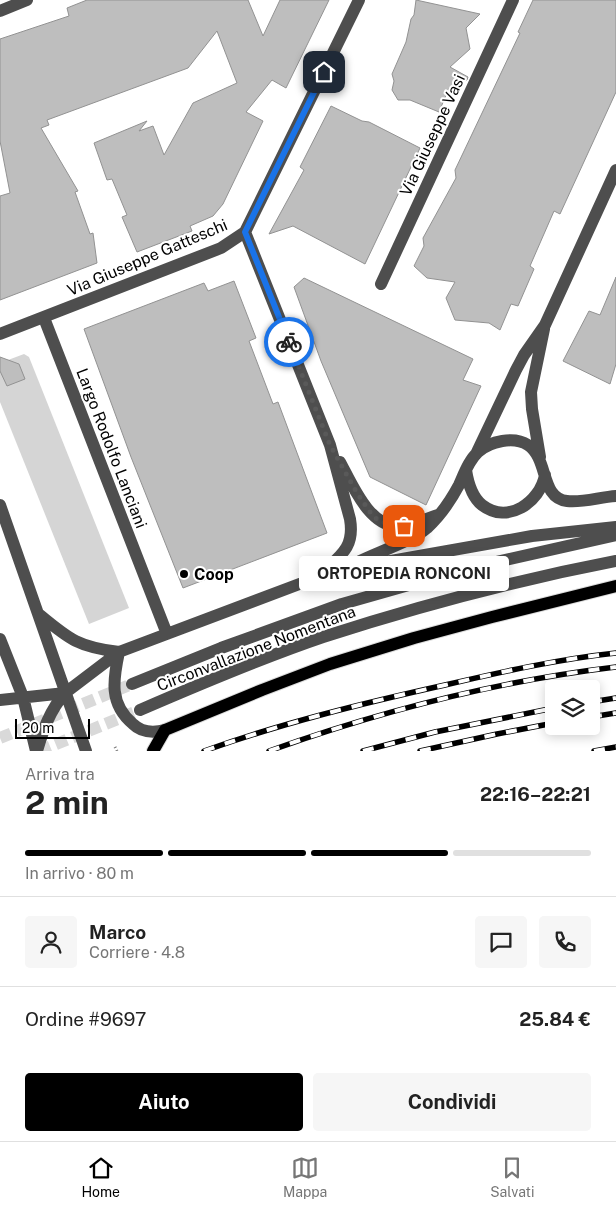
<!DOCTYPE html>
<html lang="it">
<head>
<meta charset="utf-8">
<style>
  :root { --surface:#fff; --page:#f6f6f6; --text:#222; --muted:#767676; --line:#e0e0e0; --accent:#000 }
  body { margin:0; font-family:"Public Sans",sans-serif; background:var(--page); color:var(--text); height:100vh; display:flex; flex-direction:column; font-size:19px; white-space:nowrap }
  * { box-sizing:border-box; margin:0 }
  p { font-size:16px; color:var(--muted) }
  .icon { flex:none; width:28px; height:28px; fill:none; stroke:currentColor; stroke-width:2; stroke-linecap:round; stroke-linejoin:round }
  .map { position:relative; height:751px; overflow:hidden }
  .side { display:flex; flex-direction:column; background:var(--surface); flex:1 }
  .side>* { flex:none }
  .controls { position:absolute; left:545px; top:680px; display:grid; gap:10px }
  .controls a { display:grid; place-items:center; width:55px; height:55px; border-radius:5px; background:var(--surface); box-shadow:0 2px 12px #0003; font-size:25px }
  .scale { position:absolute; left:15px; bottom:12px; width:75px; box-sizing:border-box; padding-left:5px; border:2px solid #000; border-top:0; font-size:14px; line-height:18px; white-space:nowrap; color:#000; -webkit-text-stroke:4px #fff; paint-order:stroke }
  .pin { position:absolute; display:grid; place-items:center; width:42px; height:42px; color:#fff; margin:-21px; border-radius:10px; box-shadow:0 2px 8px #0006 }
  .courier { position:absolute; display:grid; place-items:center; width:50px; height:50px; margin:-25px; border:4px solid #1a73e8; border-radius:50%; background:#fff; color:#222; box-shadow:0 1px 6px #0007 }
  .bubble { position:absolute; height:35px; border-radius:5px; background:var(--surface); box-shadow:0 2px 12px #0003; font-size:16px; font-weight:700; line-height:35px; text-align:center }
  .head em { font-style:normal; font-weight:700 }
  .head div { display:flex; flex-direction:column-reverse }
  .head { display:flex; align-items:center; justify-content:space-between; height:85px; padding:0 25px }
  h1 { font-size:32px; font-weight:700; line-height:38px }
  .bar { display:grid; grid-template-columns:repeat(4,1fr); gap:8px 5px; align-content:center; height:60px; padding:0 25px }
  .bar i { height:6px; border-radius:4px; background:var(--line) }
  .bar .current { background:var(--accent) }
  .bar p { grid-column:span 4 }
  .line { display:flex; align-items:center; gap:12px; padding:0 25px; border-top:1px solid var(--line) }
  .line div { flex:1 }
  .round { display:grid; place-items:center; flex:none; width:52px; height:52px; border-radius:5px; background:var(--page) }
  .primary-button { display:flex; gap:10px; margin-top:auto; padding:10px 25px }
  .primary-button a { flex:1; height:58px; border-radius:5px; background:var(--accent); color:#fff; font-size:20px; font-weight:700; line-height:58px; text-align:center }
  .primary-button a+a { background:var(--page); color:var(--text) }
  .tabs { display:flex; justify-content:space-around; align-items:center; height:70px; border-top:1px solid var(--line); background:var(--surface); font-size:14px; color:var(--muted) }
  .tabs a { display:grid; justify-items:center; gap:2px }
  .tabs .current { color:var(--accent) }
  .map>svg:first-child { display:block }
  .green { fill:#d5d5d5 }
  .building { fill:#bebebe; stroke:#929292 }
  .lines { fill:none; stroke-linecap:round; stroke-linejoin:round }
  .minor-tunnel { stroke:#d9d9d9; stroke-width:12; stroke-dasharray:12 6; stroke-linecap:butt }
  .major-casing { stroke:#dbdbdb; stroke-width:14 }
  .path { stroke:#707070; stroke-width:3; stroke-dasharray:1 2.5; stroke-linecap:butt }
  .minor { stroke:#4e4e4e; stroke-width:12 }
  .major { stroke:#000; stroke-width:12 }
  .rail-casing { stroke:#000; stroke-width:5.5 }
  .rail { stroke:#fff; stroke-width:4; stroke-dasharray:11; stroke-linecap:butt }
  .done { stroke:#595959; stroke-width:5; stroke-dasharray:0 9 }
  .route { stroke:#1a73e8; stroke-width:6 }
  .poi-dot { fill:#000; stroke:#fff; stroke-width:2 }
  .labels { text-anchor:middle; stroke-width:4; stroke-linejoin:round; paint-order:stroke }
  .street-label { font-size:16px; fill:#000; stroke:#fff }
  .poi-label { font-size:16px; font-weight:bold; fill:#000; stroke:#fff; text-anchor:start }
</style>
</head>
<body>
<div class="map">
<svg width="616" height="751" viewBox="0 0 616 751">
  <rect width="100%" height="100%" fill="#fff"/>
  <!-- green -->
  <path class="green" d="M24 354 29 357 129 608 89 624 0 402V363Z"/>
  <!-- building -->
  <path class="building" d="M87 0H248L263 36 280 0H329L286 88 272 80 246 112 263 121 223 204 213 216 190 226 192 231 137 252 122 217 127 215 112 179 107 180 94 143 147 121 139 131 153 126 164 155 193 103 237 83 217 31 188 68 47 120 49 125 41 128 78 191 75 192 90 234 93 233 97 263 0 300V196L10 193 0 141V39L69 16 67 8Z
    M416 0 480 14 466 28 470 49 450 67 468 77 467 80 449 88 439 112 410 100H398L392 90 394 81 392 74 406 42 411 19 414 15Z
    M533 0H616V92L560 214 554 211 530 266 534 269 518 306 511 304 500 330 489 323 455 320 446 298 455 282 427 278 414 266 424 246 423 238 456 178 455 170 520 33 518 32Z
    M331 106 362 121 369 122 420 148 365 264 293 226 269 234 304 170 300 167Z
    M616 277V364L610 384 563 361 589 311 600 315Z
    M304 278 473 359 463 380 481 386 426 505 370 477 321 361 294 287Z
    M234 281 256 338 249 341 273 404 278 402 327 533 183 588 131 457 84 329 204 283 208 291Z
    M0 357 19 364 25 379 7 386 0 371Z"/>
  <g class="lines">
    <!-- minor-tunnel -->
    <path class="minor-tunnel" d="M0 738 132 684
      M39 751 140 710"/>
    <!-- major casing -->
    <g class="major-casing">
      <path id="major" d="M153 751 165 730 262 690 330 664 414 638 492 617 616 586"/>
    </g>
    <!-- path -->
    <path class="path" d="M115 747 117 751"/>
    <!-- minor -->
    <path class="minor" d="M0 11 27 0
      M245 232 330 445 350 519C355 548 340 556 321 574
      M381 284 513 0
      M44 318 167 634
      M0 334 221 248 245 232 359 0
      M477 452 516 370 524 355 545 325 616 170
      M540 457 532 409 531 392 544 329
      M340 462C352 484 370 529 400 526 413 525 426 519 438 515
      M466 470C468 483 472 497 482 505 508 525 540 502 545 475
      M0 505 86 751
      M356 563C375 553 412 541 427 528 440 516 451 500 459 485 464 474 469 460 478 452 490 441 514 436 528 445 549 459 540 498 567 501 582 503 600 497 616 496
      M40 615C70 640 79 647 119 652
      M0 639 23 697 36 751
      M119 652C113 680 109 704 133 724 142 733 153 733 165 730
      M132 684 221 648 342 604 465 569 616 535
      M0 700 65 693
      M140 710C200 684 261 658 323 637 419 606 517 580 616 561
      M37 751C43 730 50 710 65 693L119 652 318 577 340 570 532 536 616 527"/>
    <!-- major -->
    <use href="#major" class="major"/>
    <!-- rail casing -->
    <g class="rail-casing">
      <path id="rail" d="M591 702 616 698
        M591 717 616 713
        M204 751C282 723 364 703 445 685 501 672 559 659 616 653
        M269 751C381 711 498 681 616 667
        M363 751 435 732 554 708
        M420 751 497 734 554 723
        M594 751 616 747"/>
    </g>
    <!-- rail -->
    <use href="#rail" class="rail"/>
  </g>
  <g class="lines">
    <!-- done -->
    <path class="done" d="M289 342 330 445 357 493 372 515 378 520 392 526H404"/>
    <!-- route -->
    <path class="route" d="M289 342 245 232 324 72"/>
  </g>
  <!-- markers -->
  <circle class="poi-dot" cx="184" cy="574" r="5"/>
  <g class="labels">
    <!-- street labels -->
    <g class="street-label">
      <text transform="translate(432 135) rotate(-65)" y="6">Via Giuseppe Vasi</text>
      <text transform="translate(147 257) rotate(-23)" y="6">Via Giuseppe Gatteschi</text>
      <text transform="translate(112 448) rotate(69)" y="6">Largo Rodolfo Lanciani</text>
      <text transform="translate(256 648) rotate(-21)" y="6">Circonvallazione Nomentana</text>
    </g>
    <!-- poi labels -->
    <g class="poi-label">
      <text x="194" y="580">Coop</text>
    </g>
  </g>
</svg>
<div class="controls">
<a><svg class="icon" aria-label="layers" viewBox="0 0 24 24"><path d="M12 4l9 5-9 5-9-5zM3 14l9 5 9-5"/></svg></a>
</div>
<div class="scale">20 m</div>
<div class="pin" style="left:404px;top:526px;background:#ea580c"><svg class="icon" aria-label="bag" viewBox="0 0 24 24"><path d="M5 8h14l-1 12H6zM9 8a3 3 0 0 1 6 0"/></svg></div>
<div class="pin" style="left:324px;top:72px;background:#1f2937"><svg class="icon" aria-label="home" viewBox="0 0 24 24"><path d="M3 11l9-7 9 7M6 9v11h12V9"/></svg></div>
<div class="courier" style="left:289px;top:342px"><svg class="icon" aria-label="bike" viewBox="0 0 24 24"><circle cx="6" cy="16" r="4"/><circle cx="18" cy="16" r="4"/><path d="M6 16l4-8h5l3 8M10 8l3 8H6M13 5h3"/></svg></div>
<div class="bubble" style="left:299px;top:556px;width:210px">ORTOPEDIA RONCONI</div>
</div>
<section class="side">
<div class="head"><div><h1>2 min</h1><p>Arriva tra</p></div><em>22:16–22:21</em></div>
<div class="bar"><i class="current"></i><i class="current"></i><i class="current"></i><i></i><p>In arrivo · 80 m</p></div>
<div class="line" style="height:90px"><a class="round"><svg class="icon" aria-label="person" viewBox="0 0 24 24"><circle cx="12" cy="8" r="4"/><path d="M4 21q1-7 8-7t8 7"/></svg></a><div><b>Marco</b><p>Corriere · 4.8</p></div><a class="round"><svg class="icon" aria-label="chat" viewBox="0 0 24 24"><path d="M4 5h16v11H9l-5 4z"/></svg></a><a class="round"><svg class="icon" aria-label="phone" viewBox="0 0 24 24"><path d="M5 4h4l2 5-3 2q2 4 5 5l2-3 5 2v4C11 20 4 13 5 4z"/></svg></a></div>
<div class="line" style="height:65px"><div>Ordine #9697</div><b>25.84 €</b></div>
<div class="primary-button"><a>Aiuto</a><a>Condividi</a></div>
</section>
<nav class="tabs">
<a class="current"><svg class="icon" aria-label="home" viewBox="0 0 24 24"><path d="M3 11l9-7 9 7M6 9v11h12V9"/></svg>Home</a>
<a><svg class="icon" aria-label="map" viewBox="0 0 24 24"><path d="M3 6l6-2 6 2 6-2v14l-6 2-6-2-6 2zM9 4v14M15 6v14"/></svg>Mappa</a>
<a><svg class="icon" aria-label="saved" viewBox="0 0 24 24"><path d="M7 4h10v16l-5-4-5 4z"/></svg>Salvati</a>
</nav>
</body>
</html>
